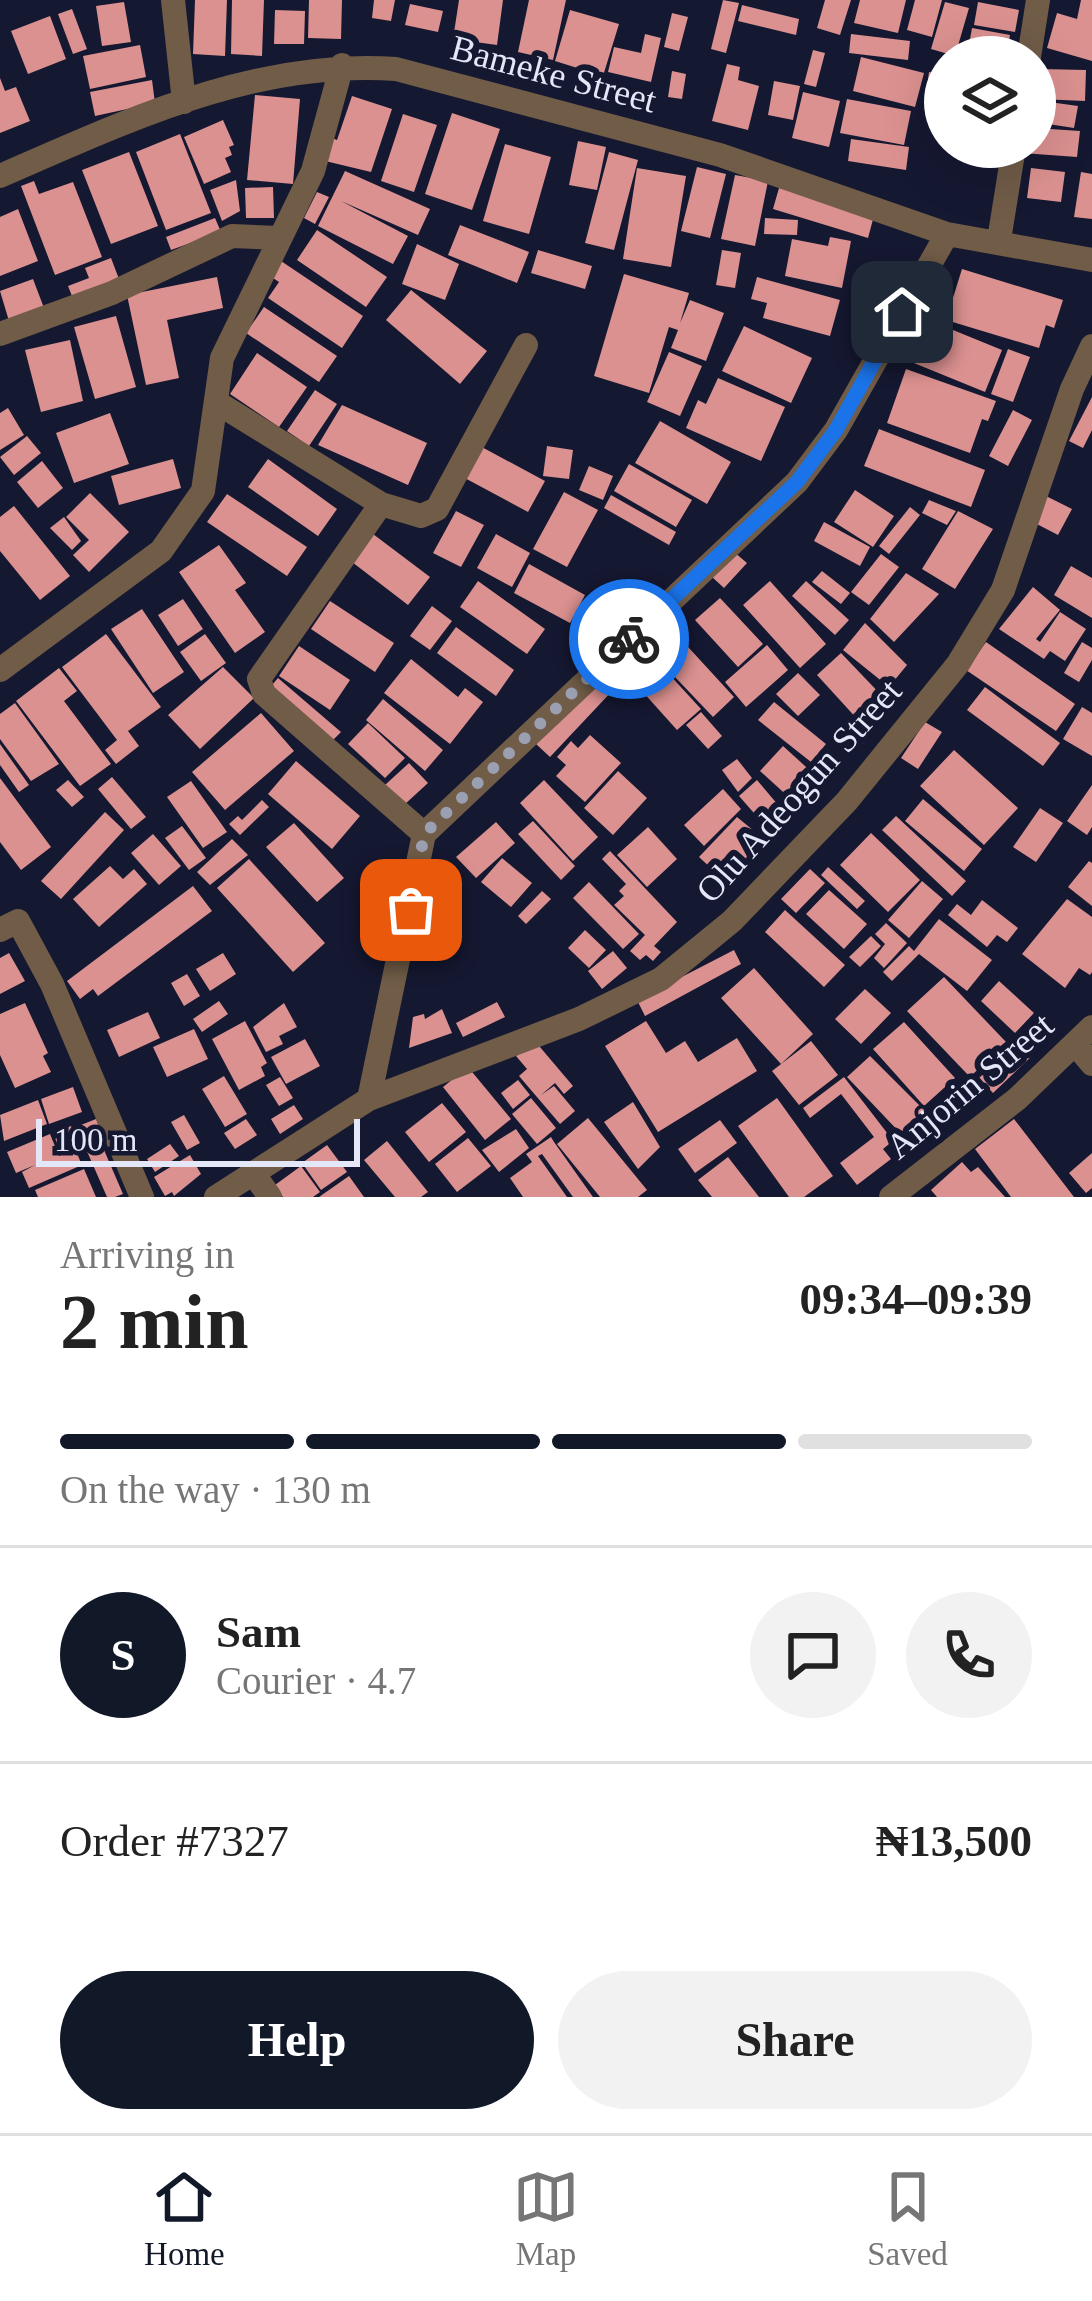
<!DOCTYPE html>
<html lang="en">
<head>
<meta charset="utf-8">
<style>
  :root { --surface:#fff; --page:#f2f2f2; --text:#222; --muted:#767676; --line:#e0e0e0; --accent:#111827 }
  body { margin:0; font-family:Georgia,serif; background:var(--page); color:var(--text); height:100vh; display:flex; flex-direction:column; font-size:45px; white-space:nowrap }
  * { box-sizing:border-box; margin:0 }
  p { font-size:39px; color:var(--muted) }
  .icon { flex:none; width:66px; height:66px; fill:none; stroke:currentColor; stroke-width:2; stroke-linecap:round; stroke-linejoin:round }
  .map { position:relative; height:1197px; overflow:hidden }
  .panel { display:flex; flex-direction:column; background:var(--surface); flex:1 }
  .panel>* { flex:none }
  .buttons { position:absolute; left:924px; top:36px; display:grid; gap:24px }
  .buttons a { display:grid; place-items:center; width:132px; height:132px; border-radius:50%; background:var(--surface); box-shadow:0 12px 48px #0002; font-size:60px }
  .scale { position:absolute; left:36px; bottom:30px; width:324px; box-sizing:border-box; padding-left:12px; border:6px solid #e3e7f8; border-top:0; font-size:33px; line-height:42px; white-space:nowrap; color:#e3e7f8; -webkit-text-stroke:9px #151831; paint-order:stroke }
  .pin { position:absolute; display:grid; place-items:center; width:102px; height:102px; color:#fff; margin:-51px; border-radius:24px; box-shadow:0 6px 18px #0006 }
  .courier { position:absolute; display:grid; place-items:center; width:120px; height:120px; margin:-60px; border:9px solid #1a73e8; border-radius:50%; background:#fff; color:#222; box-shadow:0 3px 15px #0007 }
  .overview em { font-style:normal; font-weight:700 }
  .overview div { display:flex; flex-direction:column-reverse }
  .overview { display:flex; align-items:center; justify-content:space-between; height:204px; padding:0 60px }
  h1 { font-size:78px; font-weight:700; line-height:90px }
  .bar { display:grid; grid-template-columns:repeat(4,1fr); gap:18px 12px; align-content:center; height:144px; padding:0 60px }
  .bar i { height:15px; border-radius:9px; background:var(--line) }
  .bar .active { background:var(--accent) }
  .bar p { grid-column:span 4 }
  .line { display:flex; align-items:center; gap:30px; padding:0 60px; border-top:3px solid var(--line) }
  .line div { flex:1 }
  .round { display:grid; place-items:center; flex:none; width:126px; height:126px; border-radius:63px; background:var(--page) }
  .cta { display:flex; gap:24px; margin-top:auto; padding:24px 60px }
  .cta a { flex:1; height:138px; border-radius:72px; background:var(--accent); color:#fff; font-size:48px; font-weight:700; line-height:138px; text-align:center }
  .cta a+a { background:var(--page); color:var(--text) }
  .dock { display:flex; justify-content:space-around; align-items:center; height:168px; border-top:3px solid var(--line); background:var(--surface); font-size:33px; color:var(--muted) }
  .dock a { display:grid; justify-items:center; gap:6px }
  .dock .active { color:var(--accent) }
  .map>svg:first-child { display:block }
  .building { fill:#db9190 }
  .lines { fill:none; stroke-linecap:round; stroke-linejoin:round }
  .street { stroke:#705c47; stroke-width:24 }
  .done { stroke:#9b9fb2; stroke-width:12; stroke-dasharray:0 21.6 }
  .route { stroke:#1a73e8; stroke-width:15 }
  .labels { text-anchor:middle; stroke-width:12; stroke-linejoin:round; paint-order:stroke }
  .street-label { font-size:36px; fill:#e3e7f8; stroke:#151831 }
</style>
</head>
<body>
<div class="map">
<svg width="1092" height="1197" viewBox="0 0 1092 1197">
  <rect width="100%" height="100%" fill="#151831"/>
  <!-- building -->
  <path class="building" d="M195 0H227L225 56 193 54Z
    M232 0H264L262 56 231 54Z
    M309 0H342L341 39 308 38Z
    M374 0H395L391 21 372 18Z
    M459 0H503L497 45 453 39Z
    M529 0H566L553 60 518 52Z
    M723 0 739 3 726 53 711 49Z
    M825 0H851L840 35 817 28Z
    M860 0H906L898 33 854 23Z
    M915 0H942L932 37 907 30Z
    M1081 0H1092V61L1047 48 1057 13 1077 19Z
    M124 2 131 42 102 46 96 6Z
    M945 2 969 8 955 56 931 49Z
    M978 2 1019 10 1015 32 974 25Z
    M410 4 443 11 438 32 405 25Z
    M742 5 799 19 796 35 738 21Z
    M72 9 87 49 73 54 58 14Z
    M275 10 305 11 304 44H274Z
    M570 10 619 24 603 76 555 61Z
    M672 13 688 17 679 51 664 47Z
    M50 16 66 59 28 74 11 31Z
    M972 28 1010 35 1006 57 967 56Z
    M645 34 661 38 651 82 608 72 614 47 641 53Z
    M851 34 910 41 908 60 849 53Z
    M140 45 146 77 90 89 83 56Z
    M813 50 825 53 816 87 804 84Z
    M861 57 924 73 915 107 853 91Z
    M727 64 740 67 738 80 759 86 748 130 712 121Z
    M1040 69 1086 70 1085 101 1039 99Z
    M672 71 686 74 682 99 668 97Z
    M929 72 945 74V104L925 102Z
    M0 78 5 91 16 87 30 121 0 133Z
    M152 80 155 103 95 116 90 92Z
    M774 81 800 86 793 120 768 115Z
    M803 92 840 101 829 147 792 138Z
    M255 95 300 99 293 184 247 180Z
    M352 96 392 109 371 172 321 160 329 137 337 140Z
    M847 99 911 111 904 145 840 133Z
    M1035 100 1078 106 1074 128 1035 122Z
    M452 113 500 129 472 210 425 194Z
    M403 114 437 125 414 192 381 181Z
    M223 120 234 145 229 147 232 155 225 158 231 172 204 184 184 137Z
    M1035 128 1080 131 1077 157 1022 153V147H1035Z
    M180 134 211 213 166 230 136 152Z
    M851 139 909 147 906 170 848 161Z
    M578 141 606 147 597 190 569 185Z
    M505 144 551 157 529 234 483 221Z
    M129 152 158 226 111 244 82 170Z
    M609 152 638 160 614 250 585 243Z
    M697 167 726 174 710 238 681 231Z
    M637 168 686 176 671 267 623 259Z
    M1031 168 1065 172 1061 202 1027 198Z
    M345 171 430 209 418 235 341 201 408 236 393 264 318 226Z
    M1081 172 1092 174V219L1074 217Z
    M735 175 768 181 755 246 721 239Z
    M236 180 240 211 222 221 210 190Z
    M34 181 39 194 73 182 102 257 55 275 21 186Z
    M273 187 274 218H246L245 188Z
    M779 188 875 212 868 238 773 209Z
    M317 192 329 197 315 224 304 218Z
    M18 209 38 261 0 276V217Z
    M215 218 221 232 171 250 166 237Z
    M765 218 798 220 797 235 764 234Z
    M460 225 529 252 517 283 448 255Z
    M317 230 387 277 366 307 297 260Z
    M830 237 851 241 842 288 785 276 792 239 828 246Z
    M417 244 459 264 445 300 402 284Z
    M538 250 592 266 585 289 531 273Z
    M722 250 741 253 735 288 716 285Z
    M111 258 119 279 72 296 68 286 89 278 85 268Z
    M278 259 363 316 342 348 268 298 279 282 267 274Z
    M962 269 1063 300 1054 328 1046 325 1039 348 946 320Z
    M624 274 689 293 680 323 690 300 724 313 706 361 671 348 678 330 669 327 649 393 594 376Z
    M217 277 223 308 167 320 179 378 146 385 127 295Z
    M757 277 840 300 830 336 763 318 767 303 751 299Z
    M33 279 44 308 9 321 0 291Z
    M411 290 487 351 460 384 386 320Z
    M264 307 337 356 319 382 246 333Z
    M116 316 136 387 95 399 74 327Z
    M926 319 1002 350 985 392 909 361Z
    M744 326 812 358 791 403 722 371Z
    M70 340 83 401 41 412 25 350Z
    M1008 349 1030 357 1013 402 991 394Z
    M669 352 702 366 680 416 647 402Z
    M257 353 307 387 279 427 230 394Z
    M906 369 996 401 988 421 982 419 970 453 887 423Z
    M718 378 785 407 761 461 686 428 698 400 706 404Z
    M315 390 337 404 309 446 287 431Z
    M1092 397V430L1083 448 1069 441Z
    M342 405 427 443 408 485 318 445Z
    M8 408 24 435 0 450V413Z
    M1013 410 1032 420 1008 466 989 456Z
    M110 413 129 464 74 483 56 433Z
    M660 421 731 462 707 504 635 463Z
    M879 429 985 470 971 507 864 466Z
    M27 436 41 453 14 475 0 457Z
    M478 445 545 481 528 512 461 476Z
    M547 446 573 450 569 479 543 476Z
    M173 459 181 488 119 505 111 476Z
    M268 459 337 509 318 536 248 487Z
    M42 461 63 488 38 508 17 482Z
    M629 464 692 500 676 527 614 491Z
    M589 466 613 476 603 500 579 490Z
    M855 490 894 516 873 547 834 522Z
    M564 492 598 510 567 567 533 549Z
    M90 493 129 532 89 572 73 555 89 540 66 517Z
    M227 494 307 547 287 576 207 522Z
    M611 495 676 532 669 545 604 508Z
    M1044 495 1072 509 1058 535 1031 521Z
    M929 500 956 511 947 525 922 513Z
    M14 506 70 576 40 600 0 551V517Z
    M910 507 920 515 889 554 879 546Z
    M456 511 484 525 461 567 433 553Z
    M958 511 993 529 955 589 922 569Z
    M64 517 81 541 72 550 50 528Z
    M824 522 870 547 860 566 814 541Z
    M373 534 430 577 408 605 352 562Z
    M496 534 530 553 512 587 477 568Z
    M219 545 246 583 235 590 265 632 235 653 179 572Z
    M734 552 747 563 724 588 711 576Z
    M881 554 899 567 869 605 851 592Z
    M529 564 585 595 570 623 514 593Z
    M1071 566 1092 578V618L1054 595Z
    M822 571 850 593 841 604 812 582Z
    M906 573 939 594 894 642 870 619Z
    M478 581 545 629 527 654 460 607Z
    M770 581 826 644 800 668 743 605Z
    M806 581 849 620 835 635 792 596Z
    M1033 587 1060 610 1036 639 1040 642 1060 612 1086 629 1065 661 1050 651 1044 659 999 629Z
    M720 598 763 644 738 667 695 620Z
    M183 599 203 629 178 646 158 615Z
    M330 601 394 643 375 672 311 629Z
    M432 606 452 621 430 650 410 636Z
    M142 609 184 672 153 693 111 629Z
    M865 623 907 665 889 687 843 650Z
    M456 627 514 670 496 696 437 653Z
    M106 634 161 707 128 731 139 746 116 764 105 750 117 740 62 667Z
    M205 634 226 663 201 681 180 652Z
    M678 636 734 697 713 717 656 657Z
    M986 642 1075 704 1056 731 966 670Z
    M1082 642 1092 648V660L1079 682 1064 673Z
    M767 645 788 670 746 707 725 682Z
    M299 646 350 680 330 710 279 676Z
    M841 653 884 698 859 721 817 675Z
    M411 659 458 697 465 688 483 702 450 744 384 693Z
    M656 660 701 709 677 730 633 681Z
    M223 667 254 698 200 749 168 715Z
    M59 668 77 691 64 701 111 764 80 786 16 701Z
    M798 673 820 695 798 716 776 694Z
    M600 676 614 689 550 757 536 744Z
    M278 678 341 732 328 745 266 692Z
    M985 687 1060 743 1043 766 967 710Z
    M383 699 443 750 425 771 366 720Z
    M774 702 826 744 811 762 758 720Z
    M15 703 59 764 31 781 0 739V714Z
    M1082 707 1092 713V756L1063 739Z
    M701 712 722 736 708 749 686 725Z
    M261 713 294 751 225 810 192 772Z
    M852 721 870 735 856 750 839 736Z
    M925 722 942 732 918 769 901 758Z
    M368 723 405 758 385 778 348 744Z
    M590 735 621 763 585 802 556 776 566 765 557 757 571 741 578 748Z
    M0 744 29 785 19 792 0 765Z
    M783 746 816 776 793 801 760 771Z
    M954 750 1018 808 984 845 920 786Z
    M737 759 752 778 738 792 722 770Z
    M296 761 360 816 332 849 268 794Z
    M409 763 428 783 404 805 385 785Z
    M618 771 647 798 613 835 584 808Z
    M112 777 146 817 131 829 98 789Z
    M0 778 51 847 21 870 0 842Z
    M68 780 84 797 72 807 56 790Z
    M544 780 598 837 573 861 520 803Z
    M757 780 785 813 767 828 739 796Z
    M191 781 227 832 203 848 167 797Z
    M1092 785V827L1087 835 1067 821Z
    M723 789 741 809 704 846 684 825Z
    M923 799 982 849 964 871 905 821Z
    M262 800 269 807 240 835 229 824 238 816 242 820Z
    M1040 808 1063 823 1036 862 1013 847Z
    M105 812 124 830 61 899 41 881Z
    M896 816 966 881 952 896 882 830Z
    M737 817 772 846 730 886 699 857Z
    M533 821 575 866 561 880 518 834Z
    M496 822 515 843 476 878 456 857Z
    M294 823 344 878 317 902 266 847Z
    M182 826 206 858 189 870 165 838Z
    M648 827 677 859 647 887 617 855Z
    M871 833 920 880 888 912 840 865Z
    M153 834 181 866 159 885 131 853Z
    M232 839 248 855 210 885 197 872Z
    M610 851 677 922 654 946 661 952 653 961 646 955 640 960 630 951 645 935 614 905 624 896 619 891 626 884 602 859Z
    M502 858 532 883 511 907 481 882Z
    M249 859 325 943 293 972 217 888Z
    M1089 861 1092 863V906L1068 887Z
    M110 866 123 879 134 869 147 884 99 927 73 899Z
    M828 867 865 901 857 909 821 875Z
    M810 869 825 883 796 913 781 899Z
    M922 881 943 899 909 938 888 920Z
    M589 882 639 934 623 949 573 898Z
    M193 886 212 911 98 996 93 989 80 999 67 981Z
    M829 890 867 924 844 949 806 914Z
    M542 891 551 899 526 924 518 916Z
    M1067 899 1092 917V972L1090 975 1079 968 1065 988 1022 954Z
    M982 900 1018 928 1007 942 997 935 987 947 948 915 957 904 971 915Z
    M785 910 845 965 824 987 765 932Z
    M939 919 992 960 967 991 919 954 892 981 883 972 909 946 914 951Z
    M886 923 907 943 884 968 874 958 885 944 875 934Z
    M585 930 606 950 589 968 568 948Z
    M871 936 881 946 860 967 849 957Z
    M734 950 741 964 645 1016 637 1000Z
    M613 951 627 968 602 989 588 971Z
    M9 953 25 981 0 994V958Z
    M223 953 236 974 210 991 196 969Z
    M754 968 813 1034 781 1064 721 998Z
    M187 974 200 996 184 1006 171 983Z
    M944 977 1006 1042 970 1077 907 1011Z
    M999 981 1034 1013 1015 1033 981 1001Z
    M865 989 891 1013 861 1044 835 1019Z
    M219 1001 228 1014 202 1032 193 1019Z
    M497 1002 505 1017 463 1037 456 1023Z
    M25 1003 48 1053 43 1056 51 1072 15 1088 0 1055V1014Z
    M284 1003 297 1027 279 1036 283 1044 266 1052 253 1027Z
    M442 1009 452 1033 409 1048 413 1017 424 1014 425 1019Z
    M148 1012 160 1038 119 1057 107 1030Z
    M245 1021 267 1063 261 1067 265 1076 239 1090 212 1039Z
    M646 1021 666 1053 685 1041 698 1062 737 1038 757 1071 658 1132 605 1046Z
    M904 1022 955 1078 924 1106 873 1049Z
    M194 1029 208 1059 167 1077 153 1047Z
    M305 1039 320 1066 286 1084 271 1057Z
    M534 1040 573 1086 564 1094 555 1083 541 1095 554 1086 575 1111 560 1124 519 1076 527 1069 516 1056Z
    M1020 1040 1034 1054 993 1093 979 1078Z
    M811 1041 838 1075 799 1105 772 1071Z
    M870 1056 928 1114 903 1136 847 1077Z
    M468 1067 511 1119 485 1140 443 1087Z
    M224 1076 247 1114 225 1127 202 1089Z
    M280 1077 293 1098 279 1106 266 1085Z
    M844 1077 901 1151 897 1154 889 1144 883 1149 891 1159 857 1185 840 1163 874 1137 841 1094 810 1118 803 1108Z
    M518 1080 530 1095 513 1109 501 1093Z
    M956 1085 971 1100 952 1118 938 1103Z
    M73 1087 82 1112 49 1124 41 1099Z
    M531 1098 556 1128 537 1144 512 1114Z
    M777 1098 833 1176 804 1197H789L738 1126Z
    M38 1100 47 1124 4 1141 0 1115Z
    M633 1102 660 1147 638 1169 604 1122Z
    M442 1103 466 1132 429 1162 405 1132Z
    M294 1105 303 1119 280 1134 271 1119Z
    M184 1115 200 1143 187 1150 171 1122Z
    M588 1118 647 1190 638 1197H600L557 1144Z
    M96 1119 104 1139 83 1147 76 1127Z
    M246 1119 257 1135 235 1149 224 1133Z
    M1014 1119 1074 1197H1011L975 1149Z
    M720 1120 737 1143 695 1173 678 1149Z
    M71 1126 79 1146 61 1153 53 1133Z
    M516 1129 529 1148 499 1172 482 1150Z
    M50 1134 59 1156 75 1149 82 1165 29 1188 22 1172 35 1165 16 1173 7 1152Z
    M551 1137 554 1142 593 1197H573L542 1154 538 1156 567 1197H523L510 1178 532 1162 526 1154Z
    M468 1138 491 1166 457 1192 435 1164Z
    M387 1141 428 1192 421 1197H395L364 1160Z
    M101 1143 123 1194 115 1197H107L86 1149Z
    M170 1144 179 1156 155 1172 147 1159Z
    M327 1145 347 1172 321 1190 302 1163Z
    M1092 1153V1188L1086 1193 1069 1173Z
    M190 1155 201 1174 174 1196 172 1192 165 1196 154 1177Z
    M728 1157 759 1197H712L698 1180Z
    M962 1162 971 1172 978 1167 1005 1197H937L931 1190Z
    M301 1166 320 1192 313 1197H283L275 1185Z
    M84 1169 96 1197H38L35 1190Z
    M349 1176 364 1197H319Z"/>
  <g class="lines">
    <!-- street -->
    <path class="street" d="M173 0 184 102
      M1029 57 1038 0
      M0 176C127 121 255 59 396 69L720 155 947 234 1092 260
      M999 240 1014 147
      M0 334 112 293 232 236 279 238
      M216 402 381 504 421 516 437 509 526 345
      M381 504 259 679 264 694 424 834
      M0 670 161 551 203 491 222 358 313 171 342 65
      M0 930 18 921 52 984 142 1197
      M1076 1045 1092 1064
      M369 1099 424 834 797 482 836 430 947 234
      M253 1173 270 1197
      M216 1197 369 1099 579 1019 661 979 732 921 847 801 958 664 1003 590 1072 389 1092 346
      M891 1197 1017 1099 1092 1027"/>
  </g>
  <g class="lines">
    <!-- done -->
    <path class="done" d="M411 910 424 834 629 639"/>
    <!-- route -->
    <path class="route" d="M629 639 797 482 836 430 902 312"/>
  </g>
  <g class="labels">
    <!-- street labels -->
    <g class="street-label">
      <text transform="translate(554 73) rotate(15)" y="13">Bameke Street</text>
      <text transform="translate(798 790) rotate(-48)" y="13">Olu Adeogun Street</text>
      <text transform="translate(969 1085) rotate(-40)" y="13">Anjorin Street</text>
    </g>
  </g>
</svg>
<div class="buttons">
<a><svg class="icon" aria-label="layers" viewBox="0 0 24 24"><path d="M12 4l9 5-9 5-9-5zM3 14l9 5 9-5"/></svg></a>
</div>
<div class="scale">100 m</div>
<div class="pin" style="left:411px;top:910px;background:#ea580c"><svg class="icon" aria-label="bag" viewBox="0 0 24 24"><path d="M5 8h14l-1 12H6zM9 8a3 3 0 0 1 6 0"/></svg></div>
<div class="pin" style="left:902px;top:312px;background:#1f2937"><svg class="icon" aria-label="home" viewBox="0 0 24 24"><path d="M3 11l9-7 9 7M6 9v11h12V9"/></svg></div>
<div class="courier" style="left:629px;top:639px"><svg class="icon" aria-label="bike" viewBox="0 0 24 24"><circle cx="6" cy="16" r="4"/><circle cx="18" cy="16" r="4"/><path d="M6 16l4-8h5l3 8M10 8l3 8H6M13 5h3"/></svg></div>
</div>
<section class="panel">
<div class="overview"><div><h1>2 min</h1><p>Arriving in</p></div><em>09:34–09:39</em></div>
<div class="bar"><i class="active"></i><i class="active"></i><i class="active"></i><i></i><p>On the way · 130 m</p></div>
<div class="line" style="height:216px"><b class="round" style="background:var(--accent);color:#fff">S</b><div><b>Sam</b><p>Courier · 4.7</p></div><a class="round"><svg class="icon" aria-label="chat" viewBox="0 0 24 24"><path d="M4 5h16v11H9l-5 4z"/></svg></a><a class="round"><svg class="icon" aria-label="phone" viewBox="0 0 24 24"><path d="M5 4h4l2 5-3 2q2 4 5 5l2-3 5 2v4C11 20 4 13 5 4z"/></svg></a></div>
<div class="line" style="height:156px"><div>Order #7327</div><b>₦13,500</b></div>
<div class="cta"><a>Help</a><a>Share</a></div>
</section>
<nav class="dock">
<a class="active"><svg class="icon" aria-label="home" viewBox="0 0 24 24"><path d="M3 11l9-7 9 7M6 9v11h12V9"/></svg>Home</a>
<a><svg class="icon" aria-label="map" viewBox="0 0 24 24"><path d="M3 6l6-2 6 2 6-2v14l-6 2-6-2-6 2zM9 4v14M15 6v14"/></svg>Map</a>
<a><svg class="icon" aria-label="saved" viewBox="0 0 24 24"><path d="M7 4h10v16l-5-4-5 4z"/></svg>Saved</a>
</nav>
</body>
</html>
